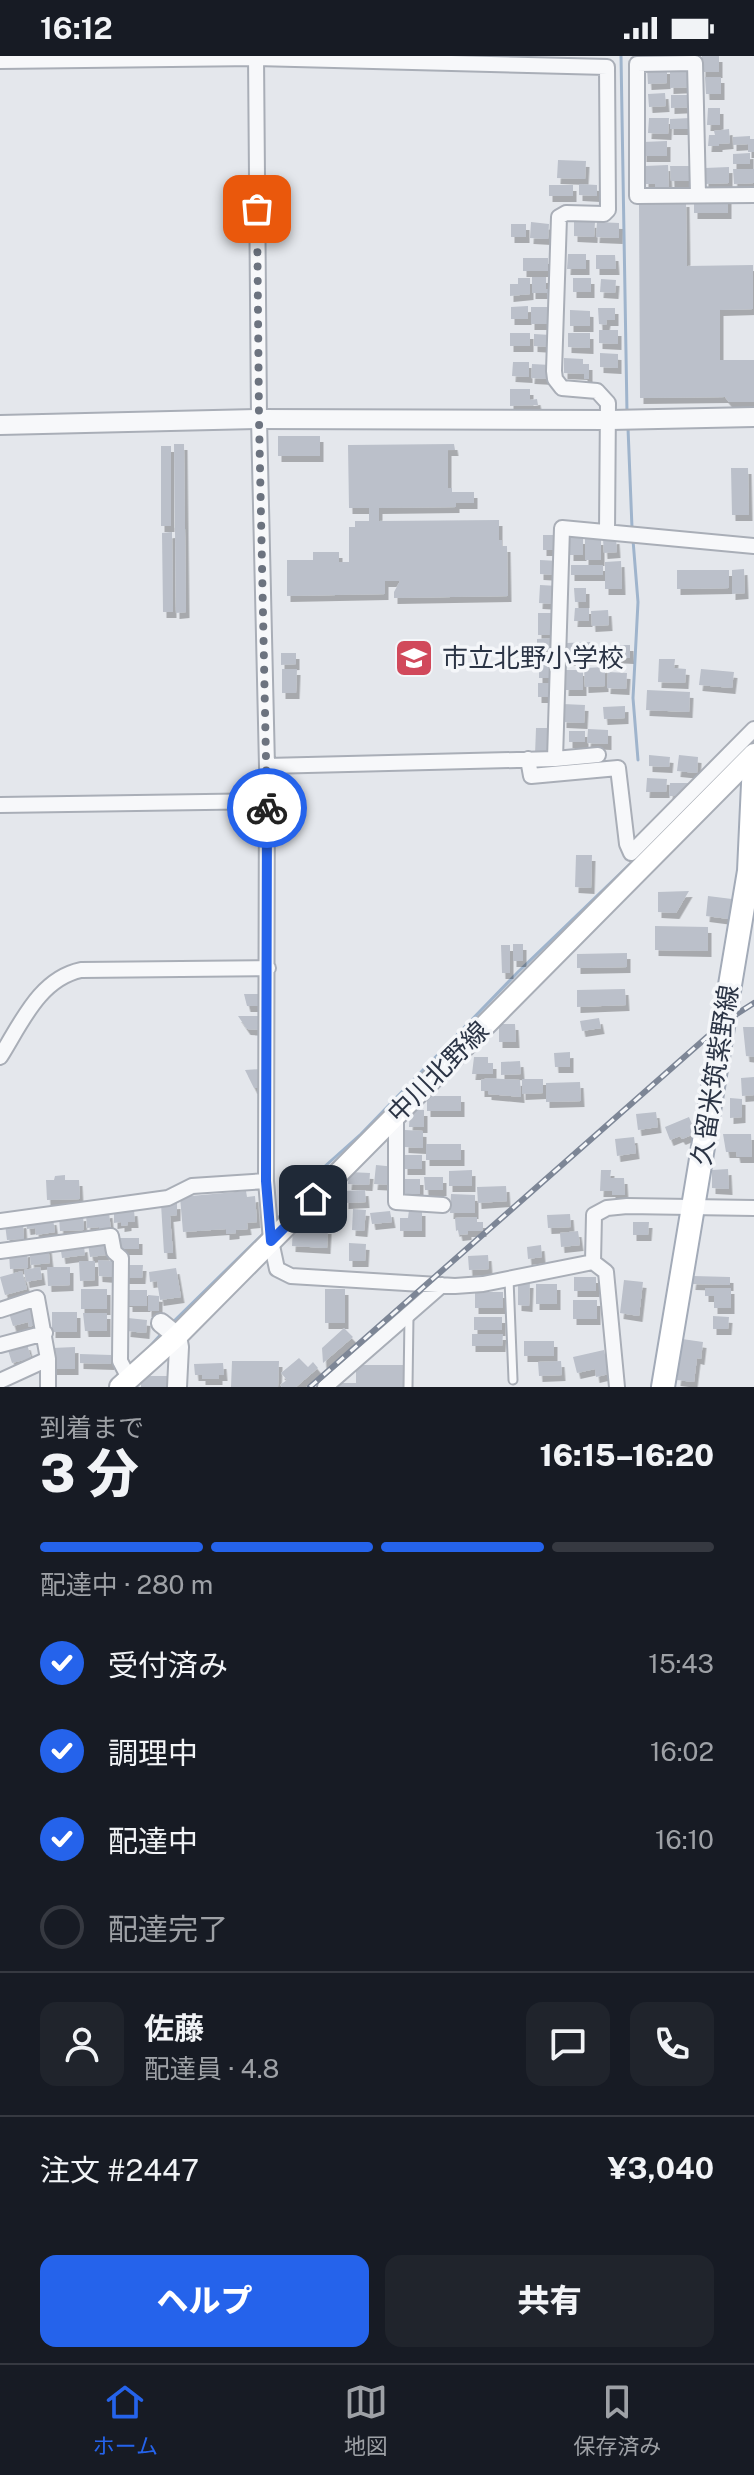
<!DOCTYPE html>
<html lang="ja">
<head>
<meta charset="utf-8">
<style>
  :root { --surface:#171b24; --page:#20242c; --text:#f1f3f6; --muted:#9ea1a6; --line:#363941; --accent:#2563eb }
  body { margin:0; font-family:"Public Sans","Noto Sans JP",sans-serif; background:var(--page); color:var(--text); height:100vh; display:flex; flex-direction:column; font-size:30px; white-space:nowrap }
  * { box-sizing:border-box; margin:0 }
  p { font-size:26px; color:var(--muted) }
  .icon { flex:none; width:44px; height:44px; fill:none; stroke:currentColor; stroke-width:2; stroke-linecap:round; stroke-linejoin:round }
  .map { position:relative; height:1331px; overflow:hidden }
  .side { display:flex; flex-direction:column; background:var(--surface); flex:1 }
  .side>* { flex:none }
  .pin { position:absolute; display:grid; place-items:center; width:68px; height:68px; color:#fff; margin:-34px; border-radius:16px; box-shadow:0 4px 12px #0006 }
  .courier { position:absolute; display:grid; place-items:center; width:80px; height:80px; margin:-40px; border:6px solid #2563eb; border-radius:50%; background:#fff; color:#222; box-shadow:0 2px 10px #0007 }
  .headline em { font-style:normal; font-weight:800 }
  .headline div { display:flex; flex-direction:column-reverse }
  .headline { display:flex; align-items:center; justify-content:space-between; height:136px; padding:0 40px }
  h1 { font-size:52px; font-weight:800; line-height:60px }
  .bar { display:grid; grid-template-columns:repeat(4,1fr); gap:12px 8px; align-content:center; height:96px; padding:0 40px }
  .bar i { height:10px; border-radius:6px; background:var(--line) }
  .bar .current { background:var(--accent) }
  .bar p { grid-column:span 4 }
  .line { display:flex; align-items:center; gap:20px; padding:0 40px; border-top:2px solid var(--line) }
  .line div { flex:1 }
  .round { display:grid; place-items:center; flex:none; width:84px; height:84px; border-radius:16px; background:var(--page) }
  ol { padding:0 40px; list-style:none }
  li { display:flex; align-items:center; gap:24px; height:88px }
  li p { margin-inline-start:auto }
  li .icon { padding:8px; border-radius:50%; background:var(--accent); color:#fff; stroke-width:4 }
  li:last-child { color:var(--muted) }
  li i { width:44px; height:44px; border:4px solid var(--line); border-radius:50% }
  .cta { display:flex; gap:16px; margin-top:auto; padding:16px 40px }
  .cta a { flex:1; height:92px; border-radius:16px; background:var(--accent); color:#fff; font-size:32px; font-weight:800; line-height:92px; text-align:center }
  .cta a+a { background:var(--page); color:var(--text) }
  .status { display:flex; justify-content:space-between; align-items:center; height:56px; padding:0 40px; background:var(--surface); direction:ltr }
  .status svg { height:22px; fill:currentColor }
  .menu { display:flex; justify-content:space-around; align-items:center; height:112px; border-top:2px solid var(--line); background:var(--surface); font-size:22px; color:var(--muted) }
  .menu a { display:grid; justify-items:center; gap:4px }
  .menu .current { color:var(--accent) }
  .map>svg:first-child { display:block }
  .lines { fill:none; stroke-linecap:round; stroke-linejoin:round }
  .stream { stroke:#9fb4cc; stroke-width:3 }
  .building { fill:#bbc0ca; filter:url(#shadow) }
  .service-casing { stroke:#a9aeb7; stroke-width:11 }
  .minor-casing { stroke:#a9aeb7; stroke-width:18 }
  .tertiary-casing { stroke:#a9aeb7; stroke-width:22 }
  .secondary-casing { stroke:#a9aeb7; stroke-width:24 }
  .primary-casing { stroke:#a3abb8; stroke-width:26 }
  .service { stroke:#f7f8fa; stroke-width:7 }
  .minor { stroke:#f7f8fa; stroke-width:14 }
  .tertiary { stroke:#f7f8fa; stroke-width:18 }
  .secondary { stroke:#fff; stroke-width:20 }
  .primary { stroke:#fff; stroke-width:22 }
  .rail-casing { stroke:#7d8696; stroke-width:6 }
  .rail { stroke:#f4f6f9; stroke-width:3; stroke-dasharray:9; stroke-linecap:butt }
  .done { stroke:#6c737f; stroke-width:8; stroke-dasharray:0 14.4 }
  .route { stroke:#2563eb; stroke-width:10 }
  .labels { text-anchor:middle; stroke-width:7; stroke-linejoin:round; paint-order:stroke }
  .poi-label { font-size:26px; fill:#2b3445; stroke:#f4f6f9; text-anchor:start }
  .street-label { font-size:26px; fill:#2b3445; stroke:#f4f6f9 }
</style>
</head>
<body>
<div class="status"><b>16:12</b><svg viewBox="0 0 49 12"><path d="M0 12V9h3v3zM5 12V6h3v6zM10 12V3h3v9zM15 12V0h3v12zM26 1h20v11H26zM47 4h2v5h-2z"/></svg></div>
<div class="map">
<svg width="754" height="1331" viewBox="0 0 754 1331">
  <defs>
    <filter id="shadow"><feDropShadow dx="3.5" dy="6" stdDeviation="0" flood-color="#0004"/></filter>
  </defs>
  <rect width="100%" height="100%" fill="#e4e7ec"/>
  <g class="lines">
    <!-- stream -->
    <path class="stream" d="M621 0 627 357
      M628 372 632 472
      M633 484 638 546 633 642 638 704
      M274 1167 314 1120 361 1078 518 916 655 784
      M171 1268 266 1175
      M144 1297 163 1276"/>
  </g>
  <!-- building -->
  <path class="building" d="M702 0H719V16H702Z
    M647 12H667V27L648 28Z
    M692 13V31L670 32V14Z
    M705 21H721V38H706Z
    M665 37 666 50 649 51 648 38Z
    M671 39H693V51L671 52Z
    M708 52H720V69H707Z
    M649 62H669L668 78 648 77Z
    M690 62 691 73H670V63Z
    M729 73 730 87 719 88V90H708L709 79H715L714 75Z
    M750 80V83H754V96H748V88L733 89V81Z
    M667 85V100H643V86Z
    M750 97V108H733V98Z
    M558 104 586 105 585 123 557 122Z
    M668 109 669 134H655V128H645V110Z
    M670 110H692V125H671Z
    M729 111V127L705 128V112Z
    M733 113H754V127L734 128Z
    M579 128 597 129V140L579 139Z
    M549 129H573V140H549Z
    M694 142H728V157H694Z
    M686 145 687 210 753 209V253L720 254V304H754V346H729L725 341 640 342 639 146Z
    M574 165 595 166 594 181 574 180Z
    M531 166 549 168 548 183 530 182Z
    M597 166 619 167V182L596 181Z
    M511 168H526V181H511Z
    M568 198H586V213H567Z
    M596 199H615L616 213H596Z
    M523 202H548V215H523Z
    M532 221H546V233H554V243H547V237H532Z
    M518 222H530V238L510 240V228H518Z
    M573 222H591V236H573Z
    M601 223 616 224 615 237 600 236Z
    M528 250V263H511V251Z
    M531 251H552V268H531Z
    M598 252H615V264H607L606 269 599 268Z
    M570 254 590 255V270H570Z
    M599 274H618V288L599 287Z
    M510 277H530V290H510Z
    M568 277H590V292L568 291Z
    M534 278 551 279V291L534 290Z
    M600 297 618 298V312L600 311Z
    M564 302 583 303V308H589V323H584V318L564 317Z
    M513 306H529V321L512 320Z
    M532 308 551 309 550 323 531 322Z
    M510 333H530V344L537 343 538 349 510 350Z
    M278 380H320V400H278Z
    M174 388H184L186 556 176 557Z
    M454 388 455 394H448V432H452V436H474V447H456V451L379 452V465L499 464V484H502V490H507L508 540 394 542V536L400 525H385V538L287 540V504H313V496H339V506H349V471H355V465H369V452H349L348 389Z
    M161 390H171V470H161Z
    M731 412H748L749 459H732Z
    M172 476 173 556H163L162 477Z
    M543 479H559L558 494H543Z
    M570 482H583V499H570Z
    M616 482 617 496 604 497 603 483Z
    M585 483H601V504H585Z
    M540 504 558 505V519L540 518Z
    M621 505 622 533H605V506Z
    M571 509H603V519H571Z
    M744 513 745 537 732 538V514Z
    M677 514H729V532L677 533Z
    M540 529 558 530 557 548 539 547Z
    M574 532H586V546H575Z
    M575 552H589V565H574Z
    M608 554 609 569 592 570 591 555Z
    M538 557H555V579H538Z
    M555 582 556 594 537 595V583Z
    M591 586V603L567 604V587Z
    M613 589H630V602L612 601Z
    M594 591H607L606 604H594Z
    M281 597H296V608L281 609Z
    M659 603H675L674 612 686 613 685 627 658 626Z
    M539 605H554V622H539Z
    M605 611V630L585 631 584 612Z
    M282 613H297L296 637H282Z
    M701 613 734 616 732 632 699 629Z
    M566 614H583V634H565Z
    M608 616 627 617 626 633 607 632Z
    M538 627H553V641H538Z
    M647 634 690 636 689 656 646 654Z
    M563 648 585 649 584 667 563 666Z
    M625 650V662L604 663 603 651Z
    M536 672H553V700L535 699Z
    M588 673 608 674V688L587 687Z
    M569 675H585V686H569Z
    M649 699 670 701 669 711 649 710Z
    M679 699 698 701 697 717 677 715Z
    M647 722 667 723 666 736H646Z
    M670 727H691L690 740H669Z
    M576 799H592L591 832 575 831Z
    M689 835 676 857 658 856V836Z
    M708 840 732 843 729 863 706 860Z
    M655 870 708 871V895L655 894Z
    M513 888H523V905H513Z
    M501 889H510V917H502Z
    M627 897V911L577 912V898Z
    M625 933 626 949 577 951V934Z
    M244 938H265L264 950H247Z
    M238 960H261L262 974 247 973Z
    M599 962 601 972 582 975 580 965Z
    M499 968H515L516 986H499Z
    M743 971H754V1001L746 1000Z
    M570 996V1011H555L554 997Z
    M474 1001H488V1007H493V1018H472Z
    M520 1005 521 1018 501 1019V1006Z
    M262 1013 264 1032H254L245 1014Z
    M754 1021V1039L742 1040 741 1022Z
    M488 1022 520 1024 521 1041 488 1038V1035H481V1024Z
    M522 1023H543V1037L522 1038Z
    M580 1026 581 1045 546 1046V1027Z
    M427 1040H461V1055H427Z
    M730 1042 742 1043V1061L730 1062Z
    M410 1054H424V1071H409Z
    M656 1056 658 1071 638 1074 636 1058Z
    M689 1061 694 1073 697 1071 699 1076 682 1083 680 1080 670 1084 665 1071Z
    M405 1074 423 1075V1092L405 1091Z
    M723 1078H751L752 1101H737L736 1096H726Z
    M634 1081 636 1097 617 1100 615 1083Z
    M426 1088H461V1104H426Z
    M404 1099H422V1113H404Z
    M376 1109 396 1111 394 1129 374 1128Z
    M728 1113 729 1133 712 1132V1114Z
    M472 1114V1130H449V1115Z
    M601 1114H611L610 1122H624L625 1139H612V1135H600Z
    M349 1116 370 1117 369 1129 348 1128Z
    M65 1119V1124H79L80 1143 47 1144 46 1124H54L55 1120Z
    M424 1121H443V1134H425Z
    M405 1123H420V1138H405Z
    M506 1130 507 1145 478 1147 477 1131Z
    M365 1134 366 1146 345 1147V1135Z
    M246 1135 247 1141 255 1140 257 1166 247 1167 248 1173 236 1174V1177L226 1178V1173L183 1176 180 1141Z
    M451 1138 475 1139V1157H450Z
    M177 1147V1159L170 1160 173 1197H164L161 1148Z
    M353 1153 366 1154 364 1175 352 1174Z
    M134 1154 135 1166H128V1169L121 1170V1166L114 1167V1156Z
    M409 1154H422V1175H400V1162H408Z
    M390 1155 392 1166 372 1168 370 1157Z
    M109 1156 111 1175 100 1176 99 1171 87 1172 86 1158Z
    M570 1158 571 1171 548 1172 547 1159Z
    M83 1159 84 1174 60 1175 59 1161Z
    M477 1161V1166H483V1175H468V1178L459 1179 458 1174 456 1175 455 1162Z
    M53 1163 55 1176 36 1179 35 1172 27 1173 26 1166Z
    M23 1166 24 1183 7 1184 5 1168Z
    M633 1166H649L648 1179H633Z
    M293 1170 328 1172 327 1192 292 1190Z
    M578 1175 580 1189 561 1191 560 1177Z
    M119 1182H139V1193H122L119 1191Z
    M104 1185 106 1199 90 1201 88 1188Z
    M349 1187 366 1188 365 1205H349Z
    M48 1189 50 1207 31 1209 29 1192Z
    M541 1189 542 1201 528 1203 527 1191Z
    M84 1190 85 1199 62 1202 61 1195Z
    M27 1195 28 1212 10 1213 9 1197Z
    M488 1199 489 1213 469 1214 468 1200Z
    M98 1204 112 1205V1221L99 1220Z
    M79 1205H95V1224L80 1225Z
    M124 1209H143L142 1222H124Z
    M40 1211 42 1223 26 1226 24 1214Z
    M47 1211H70V1229L48 1230Z
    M176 1212 181 1241 160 1244 157 1225 150 1226 149 1216Z
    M22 1215 27 1233 5 1239 0 1221Z
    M693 1220 730 1221V1229L692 1228Z
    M574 1221H596V1235H574Z
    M624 1224 643 1226 639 1260 620 1257Z
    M518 1226H530L529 1250 518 1249Z
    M536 1228H557V1248H536Z
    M705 1232H731V1252H714V1240H705Z
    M81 1233H107V1253H81Z
    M325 1233H345V1267H325Z
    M129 1234H147V1250H129V1245H125V1237H129Z
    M475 1236H503V1252H475Z
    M148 1239 159 1240V1255H148Z
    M573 1244H597V1263H573Z
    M35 1250 40 1267 29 1271 28 1266 13 1270 9 1257Z
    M52 1256H77V1276H52Z
    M83 1257H107V1275H85Z
    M713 1260 729 1261 728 1273H713Z
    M474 1261H502V1274H474Z
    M128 1262 147 1264 146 1277 127 1275Z
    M344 1272 353 1281 323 1307 322 1292Z
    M472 1278H503L502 1290H472Z
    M682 1283 703 1286 701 1303 697 1302 694 1326 677 1324Z
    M524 1285H554V1300H524Z
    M27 1288 31 1302 12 1307 8 1294Z
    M75 1291V1313H52V1292Z
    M604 1294 609 1318 596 1321 595 1313 577 1317 573 1301Z
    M80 1298 111 1299V1308L80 1307Z
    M299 1302 308 1311 313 1306 318 1312 296 1331H282L280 1329 287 1324 281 1317Z
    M232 1305H279L278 1331H231Z
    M561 1305 562 1319 539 1320 538 1306Z
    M223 1307 224 1319H219V1323H202V1319H195L194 1308Z
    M356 1309H405V1331H332L336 1327H356Z
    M141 1320H170V1331H141Z"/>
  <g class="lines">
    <!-- service casing -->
    <g class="service-casing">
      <path id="service" d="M509 1223 513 1324
        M408 1331 409 1260"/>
    </g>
    <!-- minor casing -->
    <g class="minor-casing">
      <path id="minor" d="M256 0 259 363 267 710 266 1125 271 1185 277 1213 291 1220 455 1230 483 1228 593 1206 606 1216 617 1331
        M0 5 256 2 607 11 608 154 604 158 566 157 559 161 554 315 555 323 562 332 597 335 608 347 607 476
        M698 139 695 7 637 8V140L754 139
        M528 703 531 720 618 712 627 788 631 797 754 673
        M555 703 562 472 754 490
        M267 710 555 703 598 699
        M0 749 267 745
        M0 1001C21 968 39 923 81 914L268 912
        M396 1058V1146L443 1149
        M0 1165 168 1142 192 1130 266 1125
        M0 1195 111 1180 114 1196 121 1202 120 1305 129 1322
        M593 1206 594 1159 607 1152 627 1150 754 1152
        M0 1254 37 1242 48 1303V1331
        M0 1289 45 1277
        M0 1325 48 1303
        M325 1331 442 1229"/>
    </g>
    <!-- tertiary casing -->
    <g class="tertiary-casing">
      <path id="tertiary" d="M0 369 259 363 610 364 754 361
        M161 1267 177 1280 179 1291 177 1331"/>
    </g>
    <!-- secondary casing -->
    <g class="secondary-casing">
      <path id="secondary" d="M120 1331 177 1280 754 698"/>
    </g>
    <!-- primary casing -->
    <g class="primary-casing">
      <path id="primary" d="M663 1331 749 815 754 706"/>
    </g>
    <!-- service -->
    <use href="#service" class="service"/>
    <!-- minor -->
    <use href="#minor" class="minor"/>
    <!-- tertiary -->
    <use href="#tertiary" class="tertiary"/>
    <!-- secondary -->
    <use href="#secondary" class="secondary"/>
    <!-- primary -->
    <use href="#primary" class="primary"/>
    <!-- rail casing -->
    <g class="rail-casing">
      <path id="rail" d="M310 1331 724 966 754 947"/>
    </g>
    <!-- rail -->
    <use href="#rail" class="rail"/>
  </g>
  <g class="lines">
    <!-- done -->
    <path class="done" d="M257 153 259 363 267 752"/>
    <!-- route -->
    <path class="route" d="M267 752 266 1125 271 1185 313 1143"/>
  </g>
  <!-- icons -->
  <defs>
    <g id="school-square" transform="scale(2)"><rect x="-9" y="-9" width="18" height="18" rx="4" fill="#d1495b" stroke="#f4f6f9"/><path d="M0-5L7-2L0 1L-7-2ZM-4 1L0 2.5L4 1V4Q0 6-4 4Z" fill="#fff"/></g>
  </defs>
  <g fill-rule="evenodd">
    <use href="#school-square" x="414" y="602"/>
  </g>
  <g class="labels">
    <!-- poi labels -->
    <g class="poi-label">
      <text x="442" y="611">市立北野小学校</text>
    </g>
    <!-- street labels -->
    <g class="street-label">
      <text transform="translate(438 1016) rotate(-45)" y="9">中川北野線</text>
      <text transform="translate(715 1019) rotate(-81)" y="9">久留米筑紫野線</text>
    </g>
  </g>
</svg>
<div class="pin" style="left:257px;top:153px;background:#ea580c"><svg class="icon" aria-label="bag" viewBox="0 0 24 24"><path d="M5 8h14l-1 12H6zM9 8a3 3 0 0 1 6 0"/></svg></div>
<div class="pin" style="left:313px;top:1143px;background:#1f2937"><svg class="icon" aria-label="home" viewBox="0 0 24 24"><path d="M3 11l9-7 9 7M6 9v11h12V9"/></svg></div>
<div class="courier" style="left:267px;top:752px"><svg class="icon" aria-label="bike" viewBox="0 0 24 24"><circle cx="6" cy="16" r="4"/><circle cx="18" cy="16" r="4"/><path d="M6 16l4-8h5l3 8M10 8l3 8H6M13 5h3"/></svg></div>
</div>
<section class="side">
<div class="headline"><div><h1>3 分</h1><p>到着まで</p></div><em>16:15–16:20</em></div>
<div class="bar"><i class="current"></i><i class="current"></i><i class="current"></i><i></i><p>配達中 · 280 m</p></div>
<ol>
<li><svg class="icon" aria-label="check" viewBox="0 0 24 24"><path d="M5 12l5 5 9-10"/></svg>受付済み<p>15:43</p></li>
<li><svg class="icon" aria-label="check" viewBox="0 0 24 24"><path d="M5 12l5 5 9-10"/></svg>調理中<p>16:02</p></li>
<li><svg class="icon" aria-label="check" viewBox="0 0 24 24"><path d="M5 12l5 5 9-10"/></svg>配達中<p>16:10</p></li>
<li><i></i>配達完了</li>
</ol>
<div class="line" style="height:144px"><a class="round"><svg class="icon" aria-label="person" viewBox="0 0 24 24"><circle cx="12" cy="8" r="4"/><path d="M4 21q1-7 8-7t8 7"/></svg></a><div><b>佐藤</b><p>配達員 · 4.8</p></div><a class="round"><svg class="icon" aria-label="chat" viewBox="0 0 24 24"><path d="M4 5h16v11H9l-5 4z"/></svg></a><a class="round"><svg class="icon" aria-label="phone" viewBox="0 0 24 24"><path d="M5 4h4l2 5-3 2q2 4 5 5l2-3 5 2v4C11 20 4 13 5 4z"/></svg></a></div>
<div class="line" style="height:104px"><div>注文 #2447</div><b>¥3,040</b></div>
<div class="cta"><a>ヘルプ</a><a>共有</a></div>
</section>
<nav class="menu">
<a class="current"><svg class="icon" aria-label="home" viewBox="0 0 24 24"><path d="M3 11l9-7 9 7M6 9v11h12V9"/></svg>ホーム</a>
<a><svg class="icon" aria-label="map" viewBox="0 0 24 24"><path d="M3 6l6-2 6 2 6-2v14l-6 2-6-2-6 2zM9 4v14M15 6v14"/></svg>地図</a>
<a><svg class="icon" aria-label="saved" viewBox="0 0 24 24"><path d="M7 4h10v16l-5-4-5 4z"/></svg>保存済み</a>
</nav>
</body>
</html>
